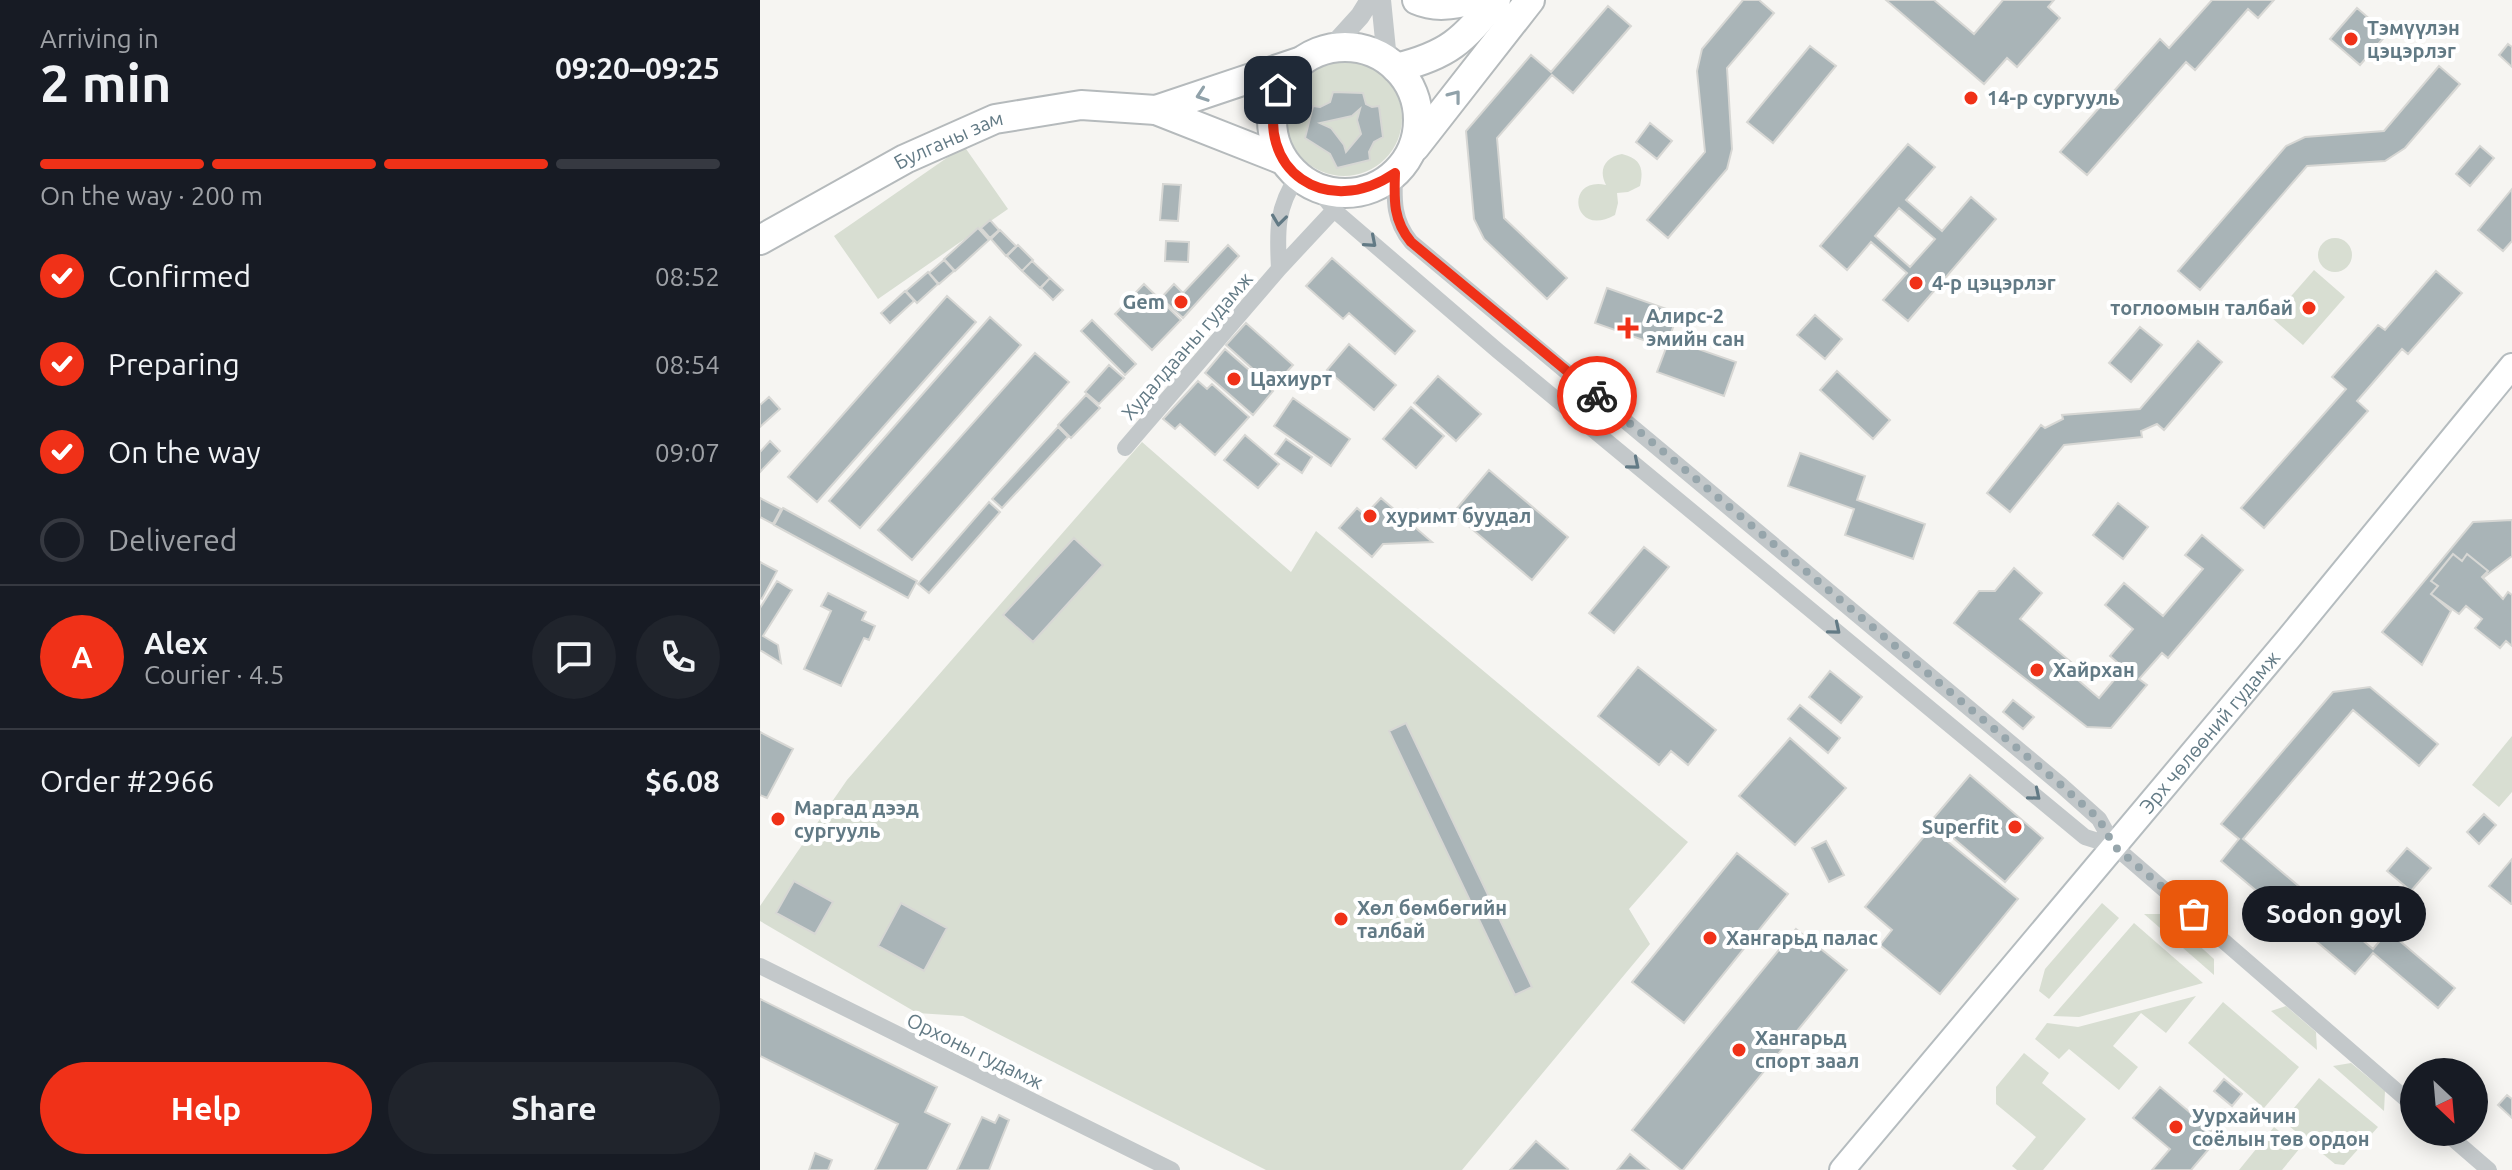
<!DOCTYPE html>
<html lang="en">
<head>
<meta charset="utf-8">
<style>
  :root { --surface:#171b24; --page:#20242c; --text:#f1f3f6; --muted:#9ea1a6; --line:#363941; --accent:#f03118 }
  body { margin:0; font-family:Ubuntu,sans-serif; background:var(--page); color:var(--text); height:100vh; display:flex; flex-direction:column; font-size:30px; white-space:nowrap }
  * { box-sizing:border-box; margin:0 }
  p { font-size:26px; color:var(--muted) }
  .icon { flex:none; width:44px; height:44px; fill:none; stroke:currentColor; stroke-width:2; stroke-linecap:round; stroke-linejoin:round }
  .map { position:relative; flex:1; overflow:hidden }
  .side { display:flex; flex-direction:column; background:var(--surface); width:760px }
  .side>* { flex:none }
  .needle { width:52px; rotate:154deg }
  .tools { position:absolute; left:1640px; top:1058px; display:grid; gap:16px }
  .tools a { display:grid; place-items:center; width:88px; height:88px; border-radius:50%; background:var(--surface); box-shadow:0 4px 20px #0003; font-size:40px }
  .pin { position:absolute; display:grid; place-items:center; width:68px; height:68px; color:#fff; margin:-34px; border-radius:16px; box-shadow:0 4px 12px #0006 }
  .courier { position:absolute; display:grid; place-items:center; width:80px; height:80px; margin:-40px; border:6px solid #f03118; border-radius:50%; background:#fff; color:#222; box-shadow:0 2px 10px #0007 }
  .bubble { position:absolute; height:56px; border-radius:28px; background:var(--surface); box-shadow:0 4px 20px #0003; font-size:26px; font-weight:700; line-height:56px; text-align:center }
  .overview em { font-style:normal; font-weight:700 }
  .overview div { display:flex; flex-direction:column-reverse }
  .overview { display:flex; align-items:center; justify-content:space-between; height:136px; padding:0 40px }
  h1 { font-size:52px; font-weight:700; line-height:60px }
  .bar { display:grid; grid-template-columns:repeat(4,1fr); gap:12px 8px; align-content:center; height:96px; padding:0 40px }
  .bar i { height:10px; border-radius:6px; background:var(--line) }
  .bar .current { background:var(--accent) }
  .bar p { grid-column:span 4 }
  .line { display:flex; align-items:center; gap:20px; padding:0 40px; border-top:2px solid var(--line) }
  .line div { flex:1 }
  .round { display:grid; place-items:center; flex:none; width:84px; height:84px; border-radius:42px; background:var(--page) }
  ol { padding:0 40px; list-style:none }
  li { display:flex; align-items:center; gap:24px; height:88px }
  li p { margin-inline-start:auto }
  li .icon { padding:8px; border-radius:50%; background:var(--accent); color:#fff; stroke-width:4 }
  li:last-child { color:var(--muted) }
  li i { width:44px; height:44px; border:4px solid var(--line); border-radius:50% }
  .cta { display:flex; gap:16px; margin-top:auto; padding:16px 40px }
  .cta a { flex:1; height:92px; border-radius:48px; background:var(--accent); color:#fff; font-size:32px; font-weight:700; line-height:92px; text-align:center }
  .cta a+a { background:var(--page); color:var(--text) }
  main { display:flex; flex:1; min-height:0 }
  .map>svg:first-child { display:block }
  .green { fill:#d8ded2 }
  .building { fill:#a9b4b7; stroke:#d7d7d4; stroke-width:2; fill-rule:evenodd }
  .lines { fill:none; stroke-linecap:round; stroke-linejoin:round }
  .secondary-casing { stroke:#b5bcbf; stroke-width:28 }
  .trunk-casing { stroke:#b5babc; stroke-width:32 }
  .minor { stroke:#c3c8ca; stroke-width:16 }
  .tertiary { stroke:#c3c8ca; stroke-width:20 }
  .secondary { stroke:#fff; stroke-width:24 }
  .trunk { stroke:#fff; stroke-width:28 }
  .oneway { stroke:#91a2aa }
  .oneway2 { stroke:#627a85 }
  .done { stroke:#96a5ab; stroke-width:8; stroke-dasharray:0 14.4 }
  .route { stroke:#f03118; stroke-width:10 }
  .poi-dot { fill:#f03118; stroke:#fff; stroke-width:3 }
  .labels { text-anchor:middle; stroke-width:8; stroke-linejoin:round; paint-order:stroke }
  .poi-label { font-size:20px; font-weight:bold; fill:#627a85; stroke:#fff; text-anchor:start }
  .street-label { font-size:20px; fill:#627a85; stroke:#fff }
</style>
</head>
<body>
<main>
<section class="side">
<div class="overview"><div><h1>2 min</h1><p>Arriving in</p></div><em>09:20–09:25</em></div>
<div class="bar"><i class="current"></i><i class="current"></i><i class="current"></i><i></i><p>On the way · 200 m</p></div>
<ol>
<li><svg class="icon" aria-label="check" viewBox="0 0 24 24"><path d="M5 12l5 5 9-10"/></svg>Confirmed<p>08:52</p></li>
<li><svg class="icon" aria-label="check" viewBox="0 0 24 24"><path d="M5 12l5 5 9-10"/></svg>Preparing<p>08:54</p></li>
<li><svg class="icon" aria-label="check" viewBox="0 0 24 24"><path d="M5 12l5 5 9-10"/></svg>On the way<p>09:07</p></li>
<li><i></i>Delivered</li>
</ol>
<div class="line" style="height:144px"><b class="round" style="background:var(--accent);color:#fff">A</b><div><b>Alex</b><p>Courier · 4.5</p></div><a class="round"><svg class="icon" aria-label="chat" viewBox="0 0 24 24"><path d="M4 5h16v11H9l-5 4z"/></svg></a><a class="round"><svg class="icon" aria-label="phone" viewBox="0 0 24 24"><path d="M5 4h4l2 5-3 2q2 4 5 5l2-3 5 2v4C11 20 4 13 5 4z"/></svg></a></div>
<div class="line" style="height:104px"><div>Order #2966</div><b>$6.08</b></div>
<div class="cta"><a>Help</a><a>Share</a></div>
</section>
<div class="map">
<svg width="1752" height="1170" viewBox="0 0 1752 1170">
  <rect width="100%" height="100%" fill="#f6f5f2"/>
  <!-- green -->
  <path class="green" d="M526 118a58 58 0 1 1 116 0a58 58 0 1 1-116 0Z
    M204 146 248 209 118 299 74 236Z
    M862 154C881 159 884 168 880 186L868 192 857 193 858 203 855 215C812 239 804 176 846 185 838 170 845 157 862 154Z
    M1558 255a17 17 0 1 1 34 0a17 17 0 1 1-34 0Z
    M1554 270 1585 297 1543 345 1512 318Z
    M382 442 531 572 556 531 928 842 869 909 890 944 702 1170H506L203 1016 157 1013 0 921V906L87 780Z
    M1752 736V792L1739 807 1712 785Z
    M1342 903 1359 918 1289 999 1279 991 1285 969Z
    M1384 914H1404L1454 959V975Z
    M1374 923 1443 983 1319 1017 1293 1016Z
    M1436 996 1406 1033 1381 1013 1353 1046 1378 1067 1359 1090 1309 1049 1299 1059 1275 1039 1287 1023 1318 1027Z
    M1463 1002 1539 1067 1504 1108 1428 1043Z
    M1526 1006 1556 1032 1557 1050 1511 1011Z
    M1264 1053 1289 1073 1282 1083 1326 1119 1283 1170H1257L1252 1166 1276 1137 1236 1104V1087Z
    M1591 1063 1625 1091 1624 1111 1573 1066Z
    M1559 1078 1618 1127 1584 1165 1575 1164 1523 1121Z
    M1514 1127 1540 1148 1522 1170H1479Z"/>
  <!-- building -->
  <path class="building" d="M983 0H999L1014 13 967 68 972 149 967 169 908 238 887 220 945 152 937 71 942 49Z
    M1126 0H1174L1214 34 1243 0H1294L1288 7 1300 18 1257 67 1247 58 1224 84Z
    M1452 0H1514L1498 18 1488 9 1435 70 1426 62 1327 175 1300 152 1400 39 1409 48Z
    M848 6 871 26 813 93 792 75 737 138 744 218 807 278 787 299 724 239 714 219 706 131 771 55 791 72Z
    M1597 8 1627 34 1600 65 1570 39Z
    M1748 44 1752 47V67L1739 55Z
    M1050 46 1076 66 1013 143 987 122Z
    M1679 66 1700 84 1645 148 1625 161 1547 166 1440 290 1418 271 1526 146 1545 137 1624 131Z
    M573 92 603 93 606 104 612 107 619 106 623 137 614 142 609 152 610 160 577 168 570 154 545 138 553 106 560 107 570 102Z
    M600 109 597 120 601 134 586 152 584 145 571 128 560 123 592 116Z
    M890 123 912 141 897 159 876 142Z
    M1148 144 1175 167 1146 200 1182 231 1211 197 1236 219 1148 321 1123 300 1147 273 1111 242 1087 270 1060 246ZM1139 208 1175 239 1150 267 1115 236Z
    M1720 146 1734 158 1710 186 1696 174Z
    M403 184 421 185 418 221 400 220Z
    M1752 189V241L1743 251 1718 230Z
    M230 220 239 230 230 238 221 228Z
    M218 228 229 240 195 271 184 259Z
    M240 230 256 246 246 256 231 239Z
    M406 241 429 242 428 262 405 261Z
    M258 245 273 260 262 271 247 256Z
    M468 245 479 256 423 318 401 298 414 284 423 293Z
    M572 258 655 331 635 354 589 313 583 319 546 286Z
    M184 260 194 271 179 284 169 273Z
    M272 261 290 278 280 288 262 271Z
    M1676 271 1702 293 1648 354 1642 349 1597 401 1608 411 1504 528 1481 508 1586 389 1572 377 1618 325 1625 330Z
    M168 272 178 284 157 303 146 291Z
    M290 278 303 290 293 300 281 288Z
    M384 284 421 320 392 350 355 314Z
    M847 288 918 313 909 339 976 362 964 396 897 372 906 348 835 323Z
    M145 291 154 301 130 323 121 313Z
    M187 296 216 322 57 502 28 477Z
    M1055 315 1082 339 1065 359 1037 335Z
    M230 317 261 345 100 528 69 501Z
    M332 320 376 364 365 375 321 331Z
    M486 323 533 365 513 387 466 345Z
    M1380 327 1402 345 1371 382 1349 363Z
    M1438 341 1462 362 1404 430 1397 424 1381 431 1382 437 1304 445 1250 512 1227 493 1281 425 1285 428 1303 419 1302 415 1380 409Z
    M589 344 636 385 614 410 567 370Z
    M465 349 513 391 493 415 445 373Z
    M275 353 309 382 152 560 118 530Z
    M349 365 364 378 339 404 325 392Z
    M1077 371 1130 420 1113 439 1060 390Z
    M678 376 721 414 696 441 654 403Z
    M438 381 447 389 452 384 489 417 455 455 420 424 415 429 403 419Z
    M326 395 340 408 311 438 298 425Z
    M9 397 20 409 0 427V405Z
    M533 398 590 439 571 466 514 426Z
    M651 407 684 436 656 468 623 439Z
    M298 427 308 437 242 508 232 499Z
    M485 435 519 464 498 488 464 460Z
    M526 439 552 457 542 473 515 454Z
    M10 441 20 451 0 472V452Z
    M1040 453 1105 476 1097 500 1165 524 1153 559 1085 535 1094 509 1028 486Z
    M729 470 808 537 772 580 693 513Z
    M0 498 21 509 13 524 0 517Z
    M621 498 672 542 623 544 612 557 579 528 597 508 605 515Z
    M229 502 240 512 169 593 158 584Z
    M1358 503 1388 527 1363 559 1333 535Z
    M23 508 157 581 148 598 14 525Z
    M1752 520V556L1723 578 1728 571 1707 554 1702 561 1693 554 1671 581 1678 586 1671 594 1691 611 1662 665 1622 632 1713 522Z
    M1442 535 1483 570 1408 658 1402 653 1379 679 1387 685 1351 728 1327 727 1194 623 1219 591H1235L1254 568 1282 593 1260 619 1311 662 1305 669 1339 698 1364 668 1350 656 1373 629 1345 605 1364 583 1403 616 1443 569 1425 555Z
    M314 538 343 565 273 642 243 615Z
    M884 547 909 567 854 633 829 613Z
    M1693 554 1702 561 1707 554 1728 571 1722 577 1743 599 1748 592 1752 595V646L1746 641 1740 648 1715 628 1722 619 1706 606 1699 614 1671 594 1678 586 1671 581Z
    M0 562 17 571 2 599 0 598Z
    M17 581 32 590 3 636 18 645 21 663 0 650V608Z
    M68 593 106 612 102 620 115 626 109 640 104 638 81 686 44 669 71 611 61 606Z
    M878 667 956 730 928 765 911 751 899 765 838 716Z
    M1070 671 1102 697 1081 723 1049 697Z
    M1610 687 1678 744 1659 766 1593 710 1483 839 1613 949 1628 931 1695 988 1678 1008 1613 953 1595 974 1461 861 1479 839 1461 824 1573 692Z
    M1253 700 1274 717 1263 729 1243 712Z
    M1040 705 1080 738 1068 753 1028 719Z
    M646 723 772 987 755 995 629 731Z
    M0 732 33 749 7 798 0 795Z
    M1030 738 1086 788 1035 845 979 796Z
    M1210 775 1283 838 1245 882 1172 820Z
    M1724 814 1736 825 1719 844 1707 832Z
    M1171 828 1258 899 1180 994 1120 945 1132 930 1105 907Z
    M1066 841 1084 875 1069 882 1052 848Z
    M1647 848 1671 868 1651 891 1627 871Z
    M977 853 1028 894 924 1023 872 982Z
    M1752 859V904H1751L1729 886Z
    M34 881 73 902 55 934 16 913Z
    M141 903 187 928 164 971 118 946Z
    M1036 929 1087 970 923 1170H921L872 1130Z
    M0 999 177 1087 165 1112 190 1124 167 1170H115L138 1124 0 1056Z
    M1464 1079 1482 1094 1472 1106 1454 1091Z
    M1400 1087 1459 1137 1431 1170H1392L1410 1149 1373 1118Z
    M1747 1095 1752 1099V1118L1738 1105Z
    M239 1115 249 1120 229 1170H197L222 1117 235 1123Z
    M776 1141 808 1169 807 1170H750Z
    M55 1153 72 1160 68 1170H49Z
    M870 1154 889 1170H857Z"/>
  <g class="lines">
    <!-- secondary casing -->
    <g class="secondary-casing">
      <g id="secondary">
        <path id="s1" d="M1082 1170 1529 638 1752 366"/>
      </g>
    </g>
    <!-- trunk casing -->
    <g class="trunk-casing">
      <g id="trunk">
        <path d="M657 0C675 8 693 5 712 0"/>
        <circle cx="585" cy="120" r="73"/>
        <path d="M636 68C689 55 702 41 736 0"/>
        <path d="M396 110 539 62"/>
        <path d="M655 147 770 0"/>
        <path id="s2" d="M0 240 145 159 235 119 321 105 396 110 523 160"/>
      </g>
    </g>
    <!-- minor -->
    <path class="minor" d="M635 173C634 200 633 220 651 242L1301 785 1339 819 1354 846
      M556 187 574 210 738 351 1325 837 1354 846 1654 1106
      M519 269C517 232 516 207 538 176
      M365 448 519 269 574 210
      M0 966 412 1170
      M1685 1132 1729 1170"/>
    <!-- tertiary -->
    <path class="tertiary" d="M621 0 627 60
      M571 48 600 16 610 0"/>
    <!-- secondary -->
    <use href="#secondary" class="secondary"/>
    <!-- trunk -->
    <use href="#trunk" class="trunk"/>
  </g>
  <!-- one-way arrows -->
  <defs><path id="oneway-chevron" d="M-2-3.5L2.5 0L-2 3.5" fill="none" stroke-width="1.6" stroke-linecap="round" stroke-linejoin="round" transform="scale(2)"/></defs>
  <g class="oneway">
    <use href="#oneway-chevron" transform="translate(442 95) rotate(161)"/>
    <use href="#oneway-chevron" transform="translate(695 96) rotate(-52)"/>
  </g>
  <g class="oneway2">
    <use href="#oneway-chevron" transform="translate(519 220) rotate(97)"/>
    <use href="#oneway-chevron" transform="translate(611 242) rotate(41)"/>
    <use href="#oneway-chevron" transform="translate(874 464) rotate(40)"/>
    <use href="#oneway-chevron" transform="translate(1075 629) rotate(40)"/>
    <use href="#oneway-chevron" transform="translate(1275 795) rotate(40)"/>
  </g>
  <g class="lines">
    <!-- done -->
    <path class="done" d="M837 396 1301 785 1339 819 1354 846 1434 914"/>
    <!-- route -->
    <path class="route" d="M518 90C493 170 567 220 635 173 634 200 633 220 651 242L837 396"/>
  </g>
  <!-- markers -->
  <g class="poi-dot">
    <circle cx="1591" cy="39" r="8"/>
    <circle cx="1211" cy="98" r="8"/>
    <circle cx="1156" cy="283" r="8"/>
    <circle cx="421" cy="302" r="8"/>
    <circle cx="1549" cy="308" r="8"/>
    <path d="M864 316h8v8h8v8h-8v8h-8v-8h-8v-8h8z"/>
    <circle cx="474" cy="379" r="8"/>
    <circle cx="610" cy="516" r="8"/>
    <circle cx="1277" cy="670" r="8"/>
    <circle cx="18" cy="819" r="8"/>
    <circle cx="1255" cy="827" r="8"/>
    <circle cx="581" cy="919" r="8"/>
    <circle cx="950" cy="938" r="8"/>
    <circle cx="979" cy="1050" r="8"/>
    <circle cx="1416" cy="1127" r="8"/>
  </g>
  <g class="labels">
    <!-- poi labels -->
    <g class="poi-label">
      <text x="1607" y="35">Тэмүүлэн<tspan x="1607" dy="23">цэцэрлэг</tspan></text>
      <text x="1227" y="105">14-р сургууль</text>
      <text x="1172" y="290">4-р цэцэрлэг</text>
      <text x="405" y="309" text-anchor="end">Gem</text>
      <text x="1533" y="315" text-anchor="end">тоглоомын талбай</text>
      <text x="886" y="323">Aлирс-2<tspan x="886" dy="23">эмийн сан</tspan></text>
      <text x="490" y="386">Цахиурт</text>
      <text x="626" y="523">хуримт буудал</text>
      <text x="1293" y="677">Хайрхан</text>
      <text x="34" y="815">Маргад дээд<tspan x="34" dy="23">сургууль</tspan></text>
      <text x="1239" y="834" text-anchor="end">Superfit</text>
      <text x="597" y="915">Хөл бөмбөгийн<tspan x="597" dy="23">талбай</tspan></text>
      <text x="966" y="945">Хангарьд палас</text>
      <text x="995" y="1045">Хангарьд<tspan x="995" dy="23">спорт заал</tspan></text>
      <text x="1432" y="1123">Уурхайчин<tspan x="1432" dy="23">соёлын төв ордон</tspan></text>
    </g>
    <!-- street labels -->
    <g class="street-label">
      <text dy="7" stroke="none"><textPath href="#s2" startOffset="214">Булганы зам</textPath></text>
      <text transform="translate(427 346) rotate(-49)" y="7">Худалдааны гудамж</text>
      <text dy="7" stroke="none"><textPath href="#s1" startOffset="572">Эрх чөлөөний гудамж</textPath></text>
      <text transform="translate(215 1051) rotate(26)" y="7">Орхоны гудамж</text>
    </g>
  </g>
</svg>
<div class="tools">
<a><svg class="needle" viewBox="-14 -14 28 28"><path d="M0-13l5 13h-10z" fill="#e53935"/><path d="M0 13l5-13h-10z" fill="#9ea1a6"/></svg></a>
</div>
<div class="pin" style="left:1434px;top:914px;background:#ea580c"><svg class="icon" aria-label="bag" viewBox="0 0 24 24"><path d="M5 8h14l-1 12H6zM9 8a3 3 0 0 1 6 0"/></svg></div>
<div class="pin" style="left:518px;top:90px;background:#1f2937"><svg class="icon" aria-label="home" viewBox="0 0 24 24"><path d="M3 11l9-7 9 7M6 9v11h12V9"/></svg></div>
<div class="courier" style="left:837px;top:396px"><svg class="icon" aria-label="bike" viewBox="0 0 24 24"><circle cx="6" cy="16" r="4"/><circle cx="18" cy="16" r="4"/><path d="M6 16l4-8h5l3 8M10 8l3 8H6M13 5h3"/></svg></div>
<div class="bubble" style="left:1482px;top:886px;width:184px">Sodon goyl</div>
</div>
</main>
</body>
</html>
